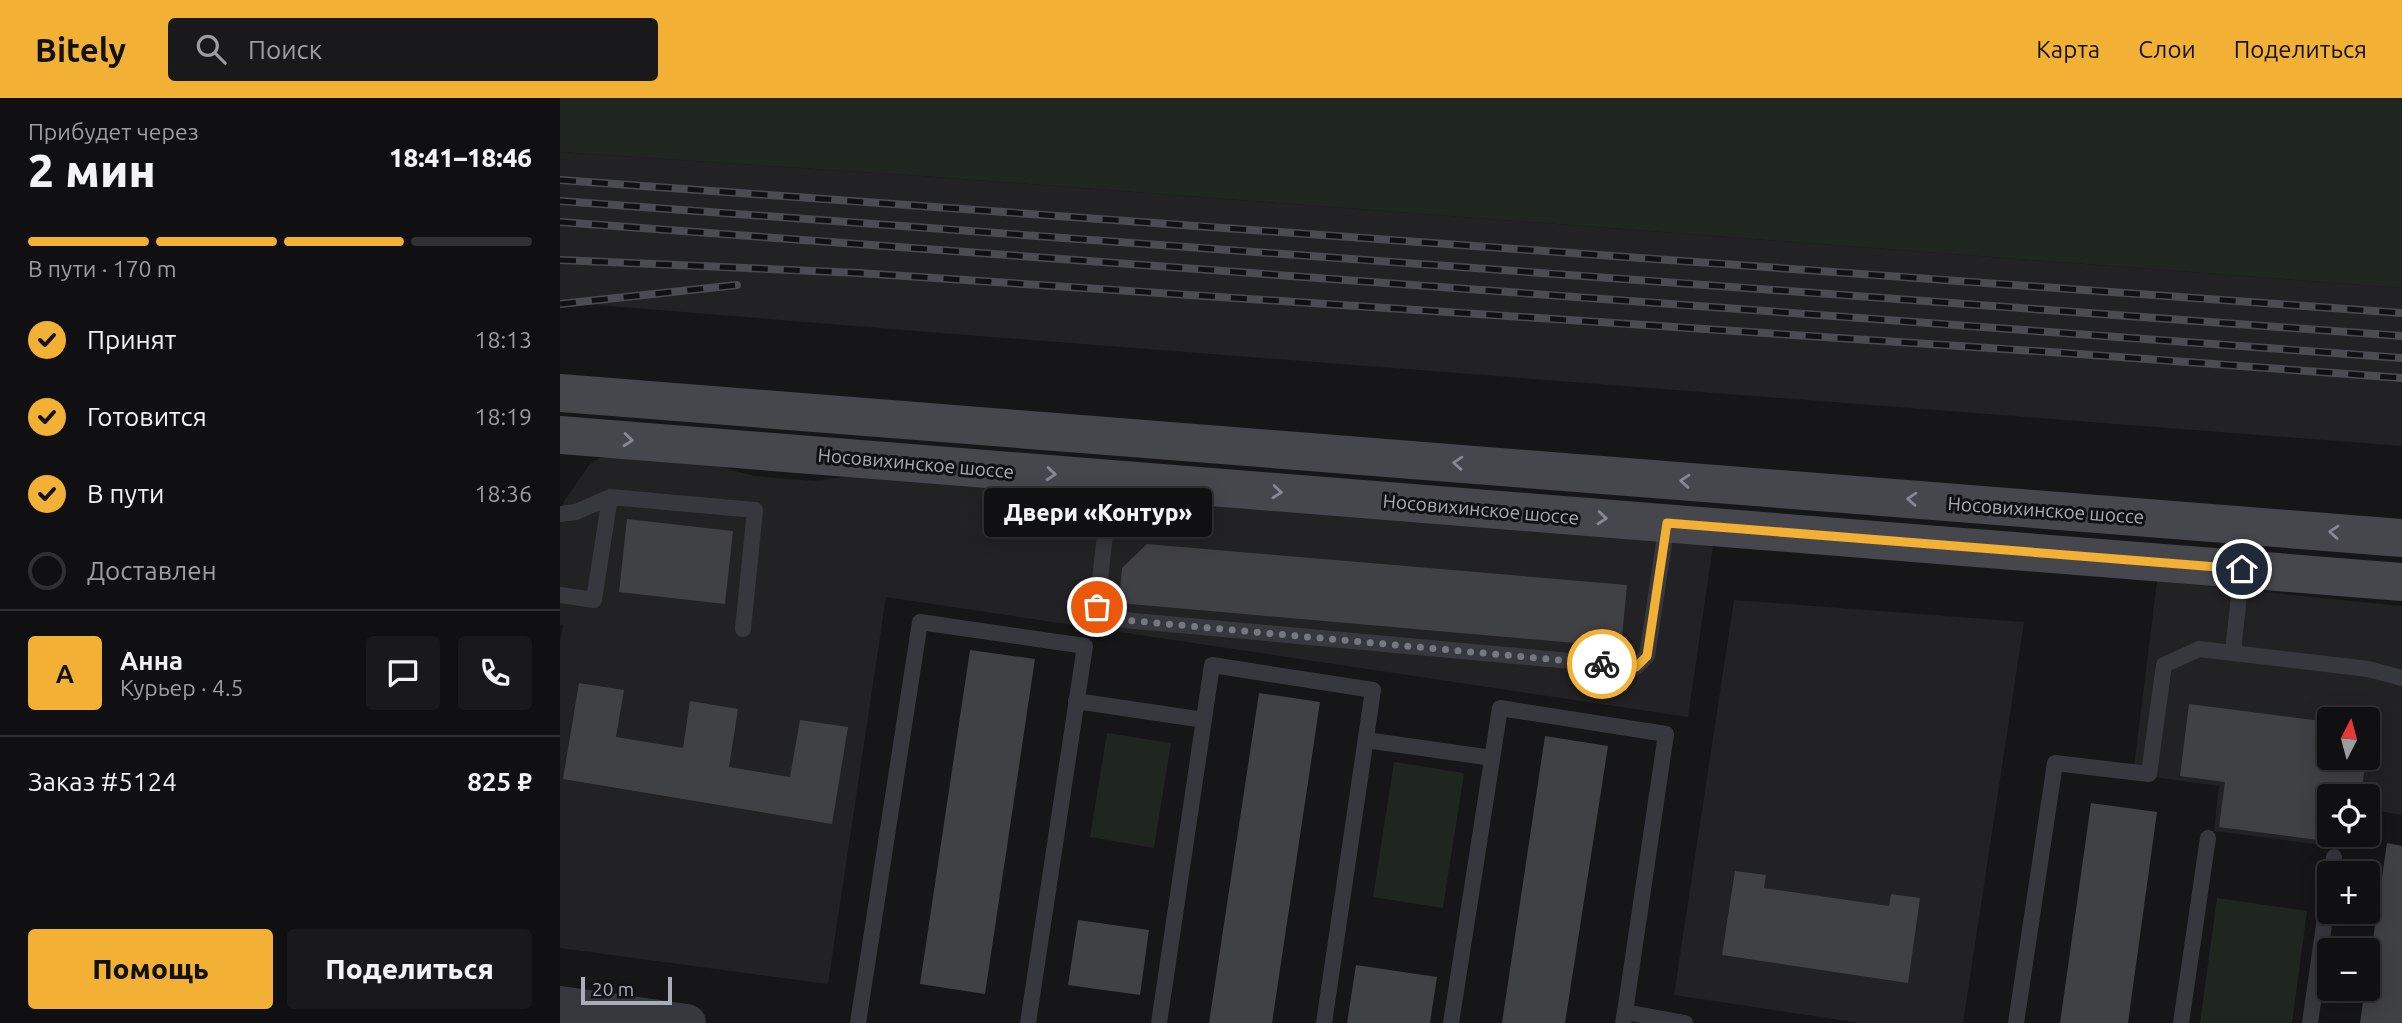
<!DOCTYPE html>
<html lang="ru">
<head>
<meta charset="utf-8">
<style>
  :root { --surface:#101012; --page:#19191b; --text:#f1f3f6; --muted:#9c9d9f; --line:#303032; --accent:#f2b134 }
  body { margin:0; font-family:Ubuntu,sans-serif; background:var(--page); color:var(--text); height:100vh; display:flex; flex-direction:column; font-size:26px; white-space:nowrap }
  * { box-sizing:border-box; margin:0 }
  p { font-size:23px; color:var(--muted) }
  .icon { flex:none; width:38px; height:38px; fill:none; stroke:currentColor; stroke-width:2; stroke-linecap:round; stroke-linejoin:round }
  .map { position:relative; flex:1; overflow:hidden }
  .drawer { display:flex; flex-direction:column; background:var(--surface); width:560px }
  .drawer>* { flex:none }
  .needle { width:46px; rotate:6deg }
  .buttons { position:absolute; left:1757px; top:609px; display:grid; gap:14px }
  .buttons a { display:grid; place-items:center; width:63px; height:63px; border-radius:7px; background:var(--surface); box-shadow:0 4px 18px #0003,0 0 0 2px var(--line); font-size:35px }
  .scale { position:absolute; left:21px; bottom:18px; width:91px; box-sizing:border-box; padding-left:7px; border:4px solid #a8adb8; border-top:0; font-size:19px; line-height:24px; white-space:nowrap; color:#a8adb8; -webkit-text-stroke:5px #111113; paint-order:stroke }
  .pin { position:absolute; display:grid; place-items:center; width:60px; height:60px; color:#fff; margin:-30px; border:4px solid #fff; border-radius:50%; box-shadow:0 2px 7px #0007 }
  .courier { position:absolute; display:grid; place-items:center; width:70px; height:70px; margin:-35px; border:5px solid #f2b134; border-radius:50%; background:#fff; color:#222; box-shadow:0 2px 9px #0007 }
  .bubble { position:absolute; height:49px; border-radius:7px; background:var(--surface); box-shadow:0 4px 18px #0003,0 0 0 2px var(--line); font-size:23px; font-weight:800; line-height:49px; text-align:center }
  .head em { font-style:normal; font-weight:800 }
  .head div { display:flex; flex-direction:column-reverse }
  .head { display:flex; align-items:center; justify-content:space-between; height:119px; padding:0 28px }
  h1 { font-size:46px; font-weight:800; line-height:52px }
  .bar { display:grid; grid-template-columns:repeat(4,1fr); gap:10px 7px; align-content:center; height:84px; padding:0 28px }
  .bar i { height:9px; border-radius:5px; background:var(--line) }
  .bar .current { background:var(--accent) }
  .bar p { grid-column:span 4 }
  .line { display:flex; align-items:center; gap:18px; padding:0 28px; border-top:2px solid var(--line) }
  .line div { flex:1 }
  .round { display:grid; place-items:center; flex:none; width:74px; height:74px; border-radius:7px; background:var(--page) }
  ol { padding:0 28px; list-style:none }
  li { display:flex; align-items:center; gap:21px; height:77px }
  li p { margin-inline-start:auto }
  li .icon { padding:7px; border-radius:50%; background:var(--accent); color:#111; stroke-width:4 }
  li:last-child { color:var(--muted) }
  li i { width:38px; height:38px; border:4px solid var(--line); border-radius:50% }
  .action { display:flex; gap:14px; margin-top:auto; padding:14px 28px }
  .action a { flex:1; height:80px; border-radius:7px; background:var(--accent); color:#111; font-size:28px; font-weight:800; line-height:80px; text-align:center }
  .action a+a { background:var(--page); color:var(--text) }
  header { display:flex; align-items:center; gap:42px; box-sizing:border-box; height:98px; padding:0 35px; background:var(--accent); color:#111 }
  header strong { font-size:33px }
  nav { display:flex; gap:38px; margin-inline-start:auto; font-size:24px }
  .search { width:490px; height:63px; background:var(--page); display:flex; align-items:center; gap:18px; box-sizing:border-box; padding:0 24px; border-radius:7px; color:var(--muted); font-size:26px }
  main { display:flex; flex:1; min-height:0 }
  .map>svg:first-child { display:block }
  .built { fill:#222225; fill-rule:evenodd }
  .green { fill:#1e261f }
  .building { fill:#404145 }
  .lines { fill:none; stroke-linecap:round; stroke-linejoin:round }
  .service { stroke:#37383d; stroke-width:16 }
  .tertiary { stroke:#37383d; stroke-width:38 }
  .secondary { stroke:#45474d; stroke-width:38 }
  .rail-casing { stroke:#4a4c52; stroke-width:8 }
  .rail { stroke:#111113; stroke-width:5; stroke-dasharray:16; stroke-linecap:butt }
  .oneway { stroke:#858993 }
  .done { stroke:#757880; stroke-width:7; stroke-dasharray:0 12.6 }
  .route { stroke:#f2b134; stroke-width:9 }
  .labels { text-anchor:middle; stroke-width:6; stroke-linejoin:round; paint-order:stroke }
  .street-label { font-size:19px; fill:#a8adb8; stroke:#111113 }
</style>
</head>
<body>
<header>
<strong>Bitely</strong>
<div class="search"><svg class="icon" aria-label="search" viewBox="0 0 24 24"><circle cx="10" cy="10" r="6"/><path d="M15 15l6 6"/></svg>Поиск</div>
<nav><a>Карта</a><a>Слои</a><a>Поделиться</a></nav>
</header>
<main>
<section class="drawer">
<div class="head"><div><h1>2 мин</h1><p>Прибудет через</p></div><em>18:41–18:46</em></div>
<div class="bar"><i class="current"></i><i class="current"></i><i class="current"></i><i></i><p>В пути · 170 m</p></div>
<ol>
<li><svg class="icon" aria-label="check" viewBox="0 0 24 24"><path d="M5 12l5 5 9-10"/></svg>Принят<p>18:13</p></li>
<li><svg class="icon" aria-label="check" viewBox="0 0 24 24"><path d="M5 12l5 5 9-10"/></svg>Готовится<p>18:19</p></li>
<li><svg class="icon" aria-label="check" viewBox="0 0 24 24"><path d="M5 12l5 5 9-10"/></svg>В пути<p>18:36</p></li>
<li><i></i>Доставлен</li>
</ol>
<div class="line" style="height:126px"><b class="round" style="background:var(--accent);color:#111">А</b><div><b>Анна</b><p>Курьер · 4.5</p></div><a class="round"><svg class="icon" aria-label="chat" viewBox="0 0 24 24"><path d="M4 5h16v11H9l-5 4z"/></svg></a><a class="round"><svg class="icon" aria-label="phone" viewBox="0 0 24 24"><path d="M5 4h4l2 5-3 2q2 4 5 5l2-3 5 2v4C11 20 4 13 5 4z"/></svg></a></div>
<div class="line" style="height:91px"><div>Заказ #5124</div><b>825 ₽</b></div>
<div class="action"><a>Помощь</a><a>Поделиться</a></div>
</section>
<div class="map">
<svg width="1842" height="925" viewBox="0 0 1842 925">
  <rect width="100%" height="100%" fill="#161618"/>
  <!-- built -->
  <path class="built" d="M0 54 362 78 1842 190V348L406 237 0 204Z
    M44 357 121 358 194 378 254 383 317 374 1154 441 1128 619 326 499 268 886 0 850V543L3 527 0 526V427L4 403 30 366Z
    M1597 483 1842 508V717L1808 711V698H1769V737H1801L1800 742 1763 737 1762 747 1654 733 1659 688 1573 676ZM1769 621H1808V660H1769Z
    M1174 502 1464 524 1403 925H1300L1114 897Z"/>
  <!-- green -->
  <path class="green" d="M0 0H1842V190L362 78 0 54Z
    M547 635 611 645 594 750 530 739Z
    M834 664 904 675 883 810 813 799Z
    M1657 800 1747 813 1732 925H1640Z"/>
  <!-- building -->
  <path class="building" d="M67 421 173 433 165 506 59 494Z
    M587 446 1067 487 1061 549 559 505 562 470Z
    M410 552 475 561 425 896 360 886Z
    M19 585 64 592 56 639 123 650 130 603 178 611 169 669 230 679 240 622 288 629 272 726 3 681Z
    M699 595 760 604 712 925H649Z
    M1629 606 1769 624V660H1806L1801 698H1769V733L1759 732 1758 742 1659 729 1665 684 1620 678Z
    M985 638 1048 648 1040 700 1005 925H942Z
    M1531 705 1597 714 1568 925H1500Z
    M1827 745 1842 748V925H1800L1805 891H1808V875Z
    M1175 773 1206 777 1204 790 1329 808 1331 796 1360 800 1348 885 1162 857Z
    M518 822 589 832 580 897 508 887Z
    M796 867 877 879 870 925H787Z"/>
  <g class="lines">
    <!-- service -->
    <path class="service" d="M551 381 537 509 564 522 1076 569 1087 558 1107 425
      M0 416 16 414 50 399 195 412 183 531
      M0 497 34 502 50 399
      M1673 553 1682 471
      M516 603 644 622
      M806 642 932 660
      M1772 775 1774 759
      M298 925 360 524 525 548 468 925
      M599 925 652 567 813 592 764 925
      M891 925 940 610 1106 636 1065 914
      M1063 925 1065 914 1125 925
      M1456 925 1495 665 1589 676 1604 567 1639 551 1808 571 1842 580
      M1621 925 1648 740
      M1750 925 1769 792"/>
    <!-- tertiary -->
    <path class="tertiary" d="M0 907 127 925"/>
    <!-- secondary -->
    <path class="secondary" d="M0 295 1842 440
      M0 337 1842 484"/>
    <!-- rail casing -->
    <g class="rail-casing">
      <path id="rail" d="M0 82 1842 215
        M0 103 1842 238
        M0 124 1842 260
        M0 162 299 175 1505 255 1842 280
        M0 206 177 187"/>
    </g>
    <!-- rail -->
    <use href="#rail" class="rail"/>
  </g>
  <!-- one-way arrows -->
  <defs><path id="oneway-chevron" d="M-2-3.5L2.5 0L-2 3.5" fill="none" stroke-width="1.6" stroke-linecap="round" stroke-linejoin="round" transform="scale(1.75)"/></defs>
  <g class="oneway">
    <use href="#oneway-chevron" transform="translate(68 342) rotate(5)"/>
    <use href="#oneway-chevron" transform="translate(898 365) rotate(-176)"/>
    <use href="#oneway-chevron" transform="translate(491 376) rotate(5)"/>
    <use href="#oneway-chevron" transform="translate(1125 383) rotate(-176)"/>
    <use href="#oneway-chevron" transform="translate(717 394) rotate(5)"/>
    <use href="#oneway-chevron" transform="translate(1352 401) rotate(-176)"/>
    <use href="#oneway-chevron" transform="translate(1042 420) rotate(5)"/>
    <use href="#oneway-chevron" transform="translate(1774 434) rotate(-176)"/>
  </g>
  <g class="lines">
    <!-- done -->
    <path class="done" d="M537 509 564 522 1042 566"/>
    <!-- route -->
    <path class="route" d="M1042 566 1076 569 1087 558 1107 425 1682 471"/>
  </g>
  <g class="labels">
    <!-- street labels -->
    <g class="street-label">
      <text transform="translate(356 365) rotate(5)" y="7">Носовихинское шоссе</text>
      <text transform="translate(921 411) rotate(5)" y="7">Носовихинское шоссе</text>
      <text transform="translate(1486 412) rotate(4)" y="7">Носовихинское шоссе</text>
    </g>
  </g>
</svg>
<div class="buttons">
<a><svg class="needle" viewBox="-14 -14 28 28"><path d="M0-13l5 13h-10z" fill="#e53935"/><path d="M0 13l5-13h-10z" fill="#9c9d9f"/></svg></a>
<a><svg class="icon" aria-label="locate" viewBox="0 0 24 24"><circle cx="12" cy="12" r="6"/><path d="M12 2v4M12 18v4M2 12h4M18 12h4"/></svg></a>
<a>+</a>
<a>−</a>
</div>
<div class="scale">20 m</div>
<div class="pin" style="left:537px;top:509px;background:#ea580c"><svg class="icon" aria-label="bag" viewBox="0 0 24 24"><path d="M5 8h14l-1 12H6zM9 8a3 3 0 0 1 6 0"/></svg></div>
<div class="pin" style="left:1682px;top:471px;background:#1f2937"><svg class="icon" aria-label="home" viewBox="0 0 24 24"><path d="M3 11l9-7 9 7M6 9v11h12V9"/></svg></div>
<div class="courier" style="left:1042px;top:566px"><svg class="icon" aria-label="bike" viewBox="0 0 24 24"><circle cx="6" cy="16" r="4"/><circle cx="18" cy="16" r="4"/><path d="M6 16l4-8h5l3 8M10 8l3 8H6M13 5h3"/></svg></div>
<div class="bubble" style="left:424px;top:390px;width:228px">Двери «Контур»</div>
</div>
</main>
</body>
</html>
